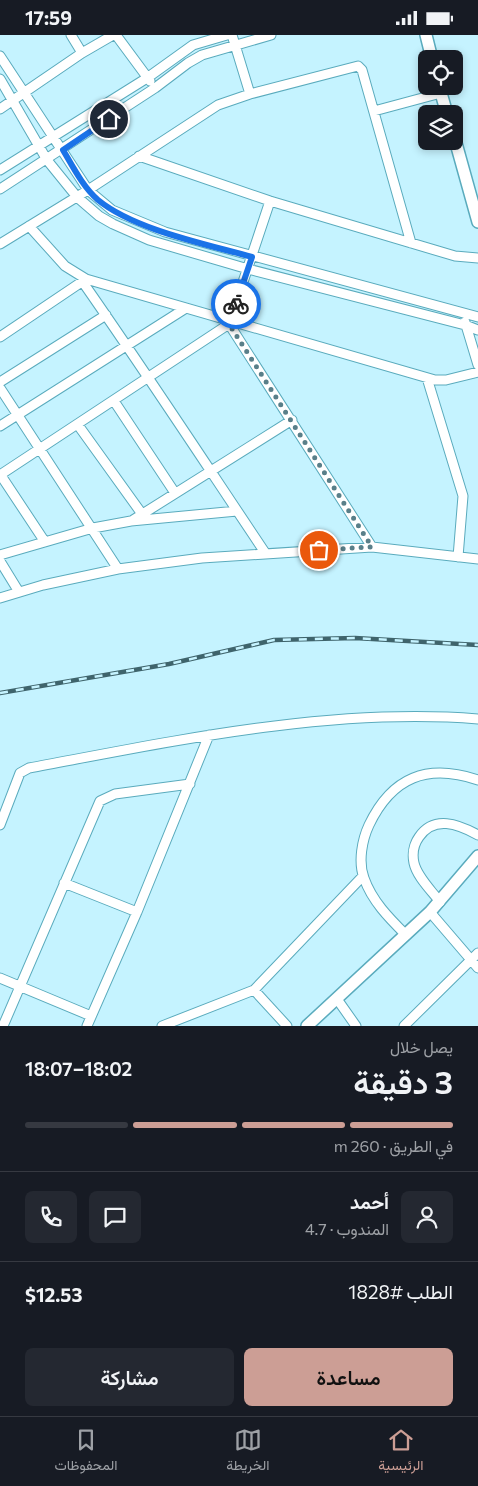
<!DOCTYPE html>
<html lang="ar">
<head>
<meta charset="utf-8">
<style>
  :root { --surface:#171b24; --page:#242831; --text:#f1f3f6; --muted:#9ea1a6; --line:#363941; --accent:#cc9e95 }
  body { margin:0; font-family:Commissioner,Vazirmatn,sans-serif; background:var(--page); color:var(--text); direction:rtl; height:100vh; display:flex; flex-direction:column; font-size:19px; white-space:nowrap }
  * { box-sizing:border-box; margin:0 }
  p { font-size:16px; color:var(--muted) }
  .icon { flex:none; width:28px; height:28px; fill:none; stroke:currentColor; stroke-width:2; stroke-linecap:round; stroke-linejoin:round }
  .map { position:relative; height:991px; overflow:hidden; direction:ltr }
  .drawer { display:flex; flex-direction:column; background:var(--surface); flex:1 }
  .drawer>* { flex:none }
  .fabs { position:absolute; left:418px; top:15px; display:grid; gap:10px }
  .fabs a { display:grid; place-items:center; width:45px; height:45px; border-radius:8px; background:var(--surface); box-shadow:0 2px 8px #0003; font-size:25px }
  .pin { position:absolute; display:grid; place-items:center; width:42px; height:42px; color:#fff; margin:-21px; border:2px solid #fff; border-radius:50%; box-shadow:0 1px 5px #0007 }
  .courier { position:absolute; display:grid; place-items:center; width:50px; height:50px; margin:-25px; border:4px solid #1a73e8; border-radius:50%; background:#fff; color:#222; box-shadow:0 1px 6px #0007 }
  .head em { font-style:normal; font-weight:600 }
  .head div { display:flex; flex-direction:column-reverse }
  .head { display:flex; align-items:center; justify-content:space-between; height:85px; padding:0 25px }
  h1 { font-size:32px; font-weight:600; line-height:38px }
  .bar { display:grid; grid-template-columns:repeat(4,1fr); gap:8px 5px; align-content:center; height:60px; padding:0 25px }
  .bar i { height:6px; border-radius:4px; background:var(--line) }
  .bar .current { background:var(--accent) }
  .bar p { grid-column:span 4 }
  .line { display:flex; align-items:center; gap:12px; padding:0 25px; border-top:1px solid var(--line) }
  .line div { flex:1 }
  .round { display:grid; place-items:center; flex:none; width:52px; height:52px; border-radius:8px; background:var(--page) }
  .primary-button { display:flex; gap:10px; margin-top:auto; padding:10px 25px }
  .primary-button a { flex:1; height:58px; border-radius:8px; background:var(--accent); color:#111; font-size:20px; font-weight:600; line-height:58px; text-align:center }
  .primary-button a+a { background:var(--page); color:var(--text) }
  .status { display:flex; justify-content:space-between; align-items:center; height:35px; padding:0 25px; background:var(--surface); direction:ltr }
  .status svg { height:14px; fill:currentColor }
  .menu { display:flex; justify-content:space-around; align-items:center; height:70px; border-top:1px solid var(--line); background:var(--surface); font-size:14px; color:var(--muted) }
  .menu a { display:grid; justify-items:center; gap:2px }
  .menu .current { color:var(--accent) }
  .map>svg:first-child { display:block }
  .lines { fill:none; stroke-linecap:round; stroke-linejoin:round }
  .minor-casing { stroke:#5aabbd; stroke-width:11 }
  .major-casing { stroke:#5aabbd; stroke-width:14 }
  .minor { stroke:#fff; stroke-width:9 }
  .major { stroke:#fff; stroke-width:11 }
  .rail-casing { stroke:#3f646c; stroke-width:4.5 }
  .rail { stroke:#c5f3ff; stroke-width:2.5; stroke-dasharray:8; stroke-linecap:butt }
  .done { stroke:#597f89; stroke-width:5; stroke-dasharray:0 9 }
  .route { stroke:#1a73e8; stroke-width:6 }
</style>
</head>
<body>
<div class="status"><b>17:59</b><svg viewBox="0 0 49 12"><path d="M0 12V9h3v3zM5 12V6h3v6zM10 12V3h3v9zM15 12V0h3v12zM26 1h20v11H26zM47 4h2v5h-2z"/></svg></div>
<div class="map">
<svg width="478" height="991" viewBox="0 0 478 991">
  <rect width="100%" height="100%" fill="#c5f3ff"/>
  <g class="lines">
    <!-- minor casing -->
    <g class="minor-casing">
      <path id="minor" d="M71 0 82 18
        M116 0 150 46
        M232 0 250 59
        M0 21 88 155 112 175 165 197 478 282
        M0 44 47 125 77 162 99 181 113 189 149 205 248 234 465 290 478 295
        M0 74 82 18 113 0
        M374 76 441 58
        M139 121 270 166 455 221 478 223
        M0 135 147 43 193 10 227 0
        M0 154 155 53 188 28 202 20 271 0
        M270 166 229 289 372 512
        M29 191 65 231 86 244
        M0 209 88 155 218 70 250 59 358 31 362 35 411 208
        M82 246C145 336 205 428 266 519
        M465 287 478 330
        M0 302 86 244 435 345H446L478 337
        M427 343 463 461 458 522
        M0 347 106 280
        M0 353 118 534
        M114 366 175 458
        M78 390 142 479
        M0 391 186 273
        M0 439 45 507
        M0 440 229 289
        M133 485 292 385
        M0 520 93 493 131 486 237 476
        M0 526 19 557
        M0 563 43 550 118 534 202 523 372 512 478 524
        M0 790 20 738 29 733C174 706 330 672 478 684
        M64 848 137 877
        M440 867C432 856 417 842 414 828 412 819 414 809 419 802 434 780 458 789 478 800
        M430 877 478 933
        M406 900C389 883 372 866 364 843 358 827 362 805 369 790 392 742 427 728 478 745
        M0 943 91 981
        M254 955 287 991
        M337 964 356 991
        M3 991 100 766 115 759 190 749
        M87 991 137 877 209 700
        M162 991 254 955 363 841
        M404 991 478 918"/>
    </g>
    <!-- major casing -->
    <g class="major-casing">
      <path id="major" d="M426 0 432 24
        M439 51 447 79
        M454 101 478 187
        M307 991 430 877 478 821"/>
    </g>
    <!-- minor -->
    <use href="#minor" class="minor"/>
    <!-- major -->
    <use href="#major" class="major"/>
    <!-- rail casing -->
    <g class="rail-casing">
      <path id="rail" d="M0 658 169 629 274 605 355 603 478 610"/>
    </g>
    <!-- rail -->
    <use href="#rail" class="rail"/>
  </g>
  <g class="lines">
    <!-- done -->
    <path class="done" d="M236 269 229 289 372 512 319 515"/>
    <!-- route -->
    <path class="route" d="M109 84 63 115C73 132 83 152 98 165 135 195 206 209 252 222L236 269"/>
  </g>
</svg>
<div class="fabs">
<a><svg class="icon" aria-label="locate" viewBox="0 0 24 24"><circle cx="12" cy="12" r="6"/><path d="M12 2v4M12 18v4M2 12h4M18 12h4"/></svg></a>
<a><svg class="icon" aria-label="layers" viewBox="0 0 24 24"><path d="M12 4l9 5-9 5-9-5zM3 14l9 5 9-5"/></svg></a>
</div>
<div class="pin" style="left:319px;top:515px;background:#ea580c"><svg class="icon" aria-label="bag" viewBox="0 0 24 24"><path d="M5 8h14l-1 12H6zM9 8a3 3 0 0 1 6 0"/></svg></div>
<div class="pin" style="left:109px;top:84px;background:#1f2937"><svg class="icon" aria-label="home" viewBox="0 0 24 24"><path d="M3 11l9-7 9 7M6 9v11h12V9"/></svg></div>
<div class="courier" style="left:236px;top:269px"><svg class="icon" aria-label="bike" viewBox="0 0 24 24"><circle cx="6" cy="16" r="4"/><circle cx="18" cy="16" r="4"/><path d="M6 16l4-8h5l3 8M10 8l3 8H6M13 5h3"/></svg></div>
</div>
<section class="drawer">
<div class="head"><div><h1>3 دقيقة</h1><p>يصل خلال</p></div><em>18:02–18:07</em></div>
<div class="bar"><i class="current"></i><i class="current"></i><i class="current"></i><i></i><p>في الطريق · 260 m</p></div>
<div class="line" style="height:90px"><a class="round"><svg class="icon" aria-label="person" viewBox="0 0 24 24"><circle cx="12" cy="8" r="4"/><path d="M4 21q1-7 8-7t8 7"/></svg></a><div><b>أحمد</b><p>المندوب · 4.7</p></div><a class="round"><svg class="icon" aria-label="chat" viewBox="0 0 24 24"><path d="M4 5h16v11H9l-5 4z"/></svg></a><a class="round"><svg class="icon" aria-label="phone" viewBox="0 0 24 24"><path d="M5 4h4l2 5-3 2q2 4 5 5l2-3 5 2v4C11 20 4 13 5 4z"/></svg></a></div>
<div class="line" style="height:65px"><div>الطلب #1828</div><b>$12.53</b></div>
<div class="primary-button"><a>مساعدة</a><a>مشاركة</a></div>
</section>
<nav class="menu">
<a class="current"><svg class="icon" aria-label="home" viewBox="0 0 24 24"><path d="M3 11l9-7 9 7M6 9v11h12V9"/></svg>الرئيسية</a>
<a><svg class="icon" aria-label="map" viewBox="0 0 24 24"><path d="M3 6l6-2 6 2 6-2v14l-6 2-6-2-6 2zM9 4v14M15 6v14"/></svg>الخريطة</a>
<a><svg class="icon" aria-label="saved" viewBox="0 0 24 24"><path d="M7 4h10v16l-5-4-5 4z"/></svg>المحفوظات</a>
</nav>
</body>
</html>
